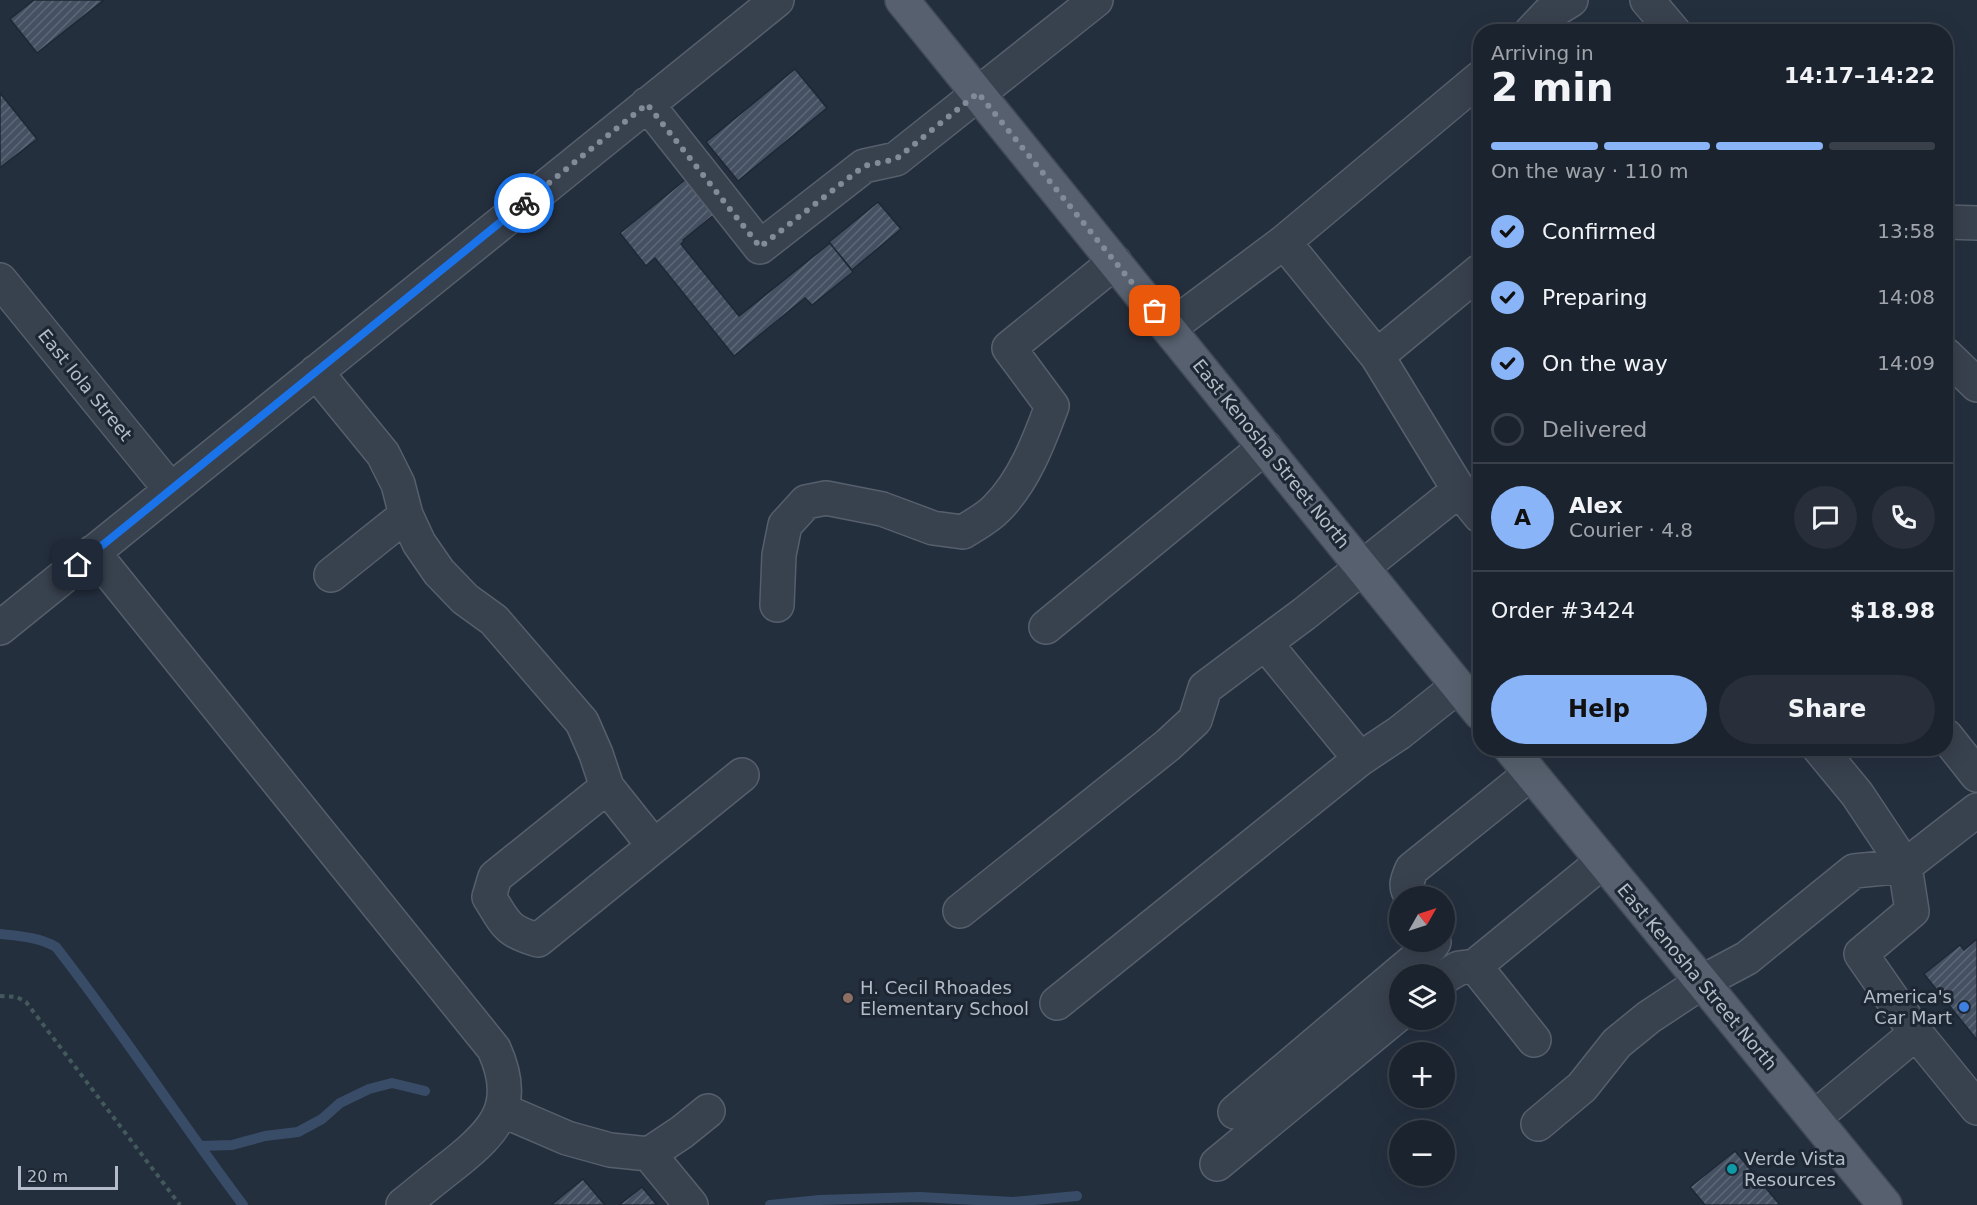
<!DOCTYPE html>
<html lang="en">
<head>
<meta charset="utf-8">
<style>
  :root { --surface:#1b232e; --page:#282f3a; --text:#f1f3f6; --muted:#a0a4aa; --line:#39404a; --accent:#8ab4f8 }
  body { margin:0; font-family:"DejaVu Sans",sans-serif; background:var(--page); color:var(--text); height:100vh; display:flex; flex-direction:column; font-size:22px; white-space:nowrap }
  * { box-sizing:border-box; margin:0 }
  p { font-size:20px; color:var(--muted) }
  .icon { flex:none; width:33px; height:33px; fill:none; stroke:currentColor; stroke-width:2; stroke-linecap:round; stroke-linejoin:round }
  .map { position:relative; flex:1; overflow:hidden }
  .panel { position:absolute; left:1473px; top:24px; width:480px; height:732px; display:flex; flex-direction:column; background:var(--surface); border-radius:24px; box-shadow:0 6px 24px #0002,0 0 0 2px var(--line) }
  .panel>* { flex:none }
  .needle { width:39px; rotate:51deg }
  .fabs { position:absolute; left:1389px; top:886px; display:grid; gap:12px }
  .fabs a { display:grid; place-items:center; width:66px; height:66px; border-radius:50%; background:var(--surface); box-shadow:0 6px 24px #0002,0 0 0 2px var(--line); font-size:30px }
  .scale { position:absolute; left:18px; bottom:15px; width:100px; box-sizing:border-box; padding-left:6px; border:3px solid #b4bcc9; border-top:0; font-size:16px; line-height:21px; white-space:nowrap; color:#b4bcc9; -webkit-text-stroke:4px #1d2633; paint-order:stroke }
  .pin { position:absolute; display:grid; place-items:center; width:51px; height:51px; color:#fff; margin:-26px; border-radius:12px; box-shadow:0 3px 9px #0006 }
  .courier { position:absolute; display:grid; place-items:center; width:60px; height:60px; margin:-30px; border:4px solid #1a73e8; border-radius:50%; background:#fff; color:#222; box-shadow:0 2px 8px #0007 }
  .summary em { font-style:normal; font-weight:600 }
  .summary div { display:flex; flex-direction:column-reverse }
  .summary { display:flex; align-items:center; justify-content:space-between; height:102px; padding:0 18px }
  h1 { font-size:39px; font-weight:600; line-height:45px }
  .bar { display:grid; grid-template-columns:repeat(4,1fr); gap:9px 6px; align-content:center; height:72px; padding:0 18px }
  .bar i { height:8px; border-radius:4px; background:var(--line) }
  .bar .current { background:var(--accent) }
  .bar p { grid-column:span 4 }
  .line { display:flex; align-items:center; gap:15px; padding:0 18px; border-top:2px solid var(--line) }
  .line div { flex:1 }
  .round { display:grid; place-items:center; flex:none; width:63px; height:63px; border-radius:32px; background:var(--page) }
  ol { padding:0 18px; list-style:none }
  li { display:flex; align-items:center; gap:18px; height:66px }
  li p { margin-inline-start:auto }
  li .icon { padding:6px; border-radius:50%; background:var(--accent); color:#111; stroke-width:4 }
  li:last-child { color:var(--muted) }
  li i { width:33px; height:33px; border:3px solid var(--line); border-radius:50% }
  .cta { display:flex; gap:12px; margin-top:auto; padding:12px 18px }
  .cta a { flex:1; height:69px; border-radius:36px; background:var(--accent); color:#111; font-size:24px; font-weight:600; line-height:69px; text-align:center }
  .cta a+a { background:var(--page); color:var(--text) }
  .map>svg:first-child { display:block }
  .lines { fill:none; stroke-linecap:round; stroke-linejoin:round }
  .stream { stroke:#394c67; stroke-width:10 }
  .building { fill:url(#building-hatch); stroke:#1f2835; stroke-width:1.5 }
  .minor-casing { stroke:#565f6c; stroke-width:36 }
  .major-casing { stroke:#414a57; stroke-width:36 }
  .path { stroke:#44595c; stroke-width:4; stroke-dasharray:4.5 4.5; stroke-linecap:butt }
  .minor { stroke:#38414e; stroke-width:33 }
  .major { stroke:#56606e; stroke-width:33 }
  .done { stroke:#828b98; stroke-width:6; stroke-dasharray:0 10.8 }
  .route { stroke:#1a73e8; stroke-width:8 }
  .education-dot { fill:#8d6e63; stroke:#1d2633; stroke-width:2 }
  .shop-dot { fill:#3f7fe0; stroke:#1d2633; stroke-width:2 }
  .culture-dot { fill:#0f9aa8; stroke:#1d2633; stroke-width:2 }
  .labels { text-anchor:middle; stroke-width:6; stroke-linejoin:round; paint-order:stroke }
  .street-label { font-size:18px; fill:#b4bcc9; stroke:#1d2633 }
  .poi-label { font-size:18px; fill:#b4bcc9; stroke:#1d2633; text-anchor:start }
</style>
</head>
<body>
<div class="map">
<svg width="1977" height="1205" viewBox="0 0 1977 1205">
  <defs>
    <pattern id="building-hatch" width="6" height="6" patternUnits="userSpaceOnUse" patternTransform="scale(1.5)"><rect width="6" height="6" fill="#455162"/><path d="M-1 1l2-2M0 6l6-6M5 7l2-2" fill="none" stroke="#5d6877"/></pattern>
  </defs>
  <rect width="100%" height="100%" fill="#242f3e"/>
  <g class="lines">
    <!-- stream -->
    <path class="stream" d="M0 934C19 936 39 937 56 947 121 1030 179 1120 243 1205
      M200 1146 232 1145 265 1136 298 1132 322 1119 340 1103 369 1089 392 1083 425 1091
      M770 1205 820 1200 919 1197 1013 1202 1077 1196"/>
  </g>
  <!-- building -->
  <path class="building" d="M34 0H104L37 53 10 19Z
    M795 69 827 108 738 181 706 142Z
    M0 93 37 139 1 167H0Z
    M686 179 715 214 683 240 684 241 681 244 739 316 830 243 853 272 812 305 805 298 734 356 655 258 646 266 620 233Z
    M878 202 901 229 852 270 829 242Z
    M1977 939V1040L1924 974 1960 945 1964 950Z
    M1735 1151 1780 1205H1705L1690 1187Z
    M583 1179 605 1205H551Z
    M642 1187 657 1205H619Z"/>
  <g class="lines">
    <!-- minor casing -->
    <g class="minor-casing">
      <path id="minor" d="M1647 0 1674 32
        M1531 32 1548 14 1571 0
        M647 104 760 247 864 166 896 159 1096 0
        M1946 222 1977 223
        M1284 242 1377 356 1480 271
        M0 280 170 489
        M1169 328 1284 242 1480 78
        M1946 355 1977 385
        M1377 356 1459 490 1480 516
        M316 372 383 454 398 484 406 515 419 543 439 572 465 599 494 620 582 722 596 754 607 787
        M93 552 494 1049C519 1104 497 1130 454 1164 437 1177 420 1191 403 1205
        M331 575 406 515
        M777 605 779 555 785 525 806 502 826 498 882 509 933 528 963 532C974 525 988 518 997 508 1024 481 1039 441 1052 406L1009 348 1115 262
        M1046 627 1265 447
        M0 628 777 0
        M1946 736 1977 775
        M1819 748 1857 794 1905 866 1912 911 1861 954 1916 1033 1977 1108
        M1360 759 1265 643 1304 614 1459 490
        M654 846 607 787 495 877 489 897C506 924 506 931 538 940L742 775
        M1412 897C1404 887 1407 880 1412 869L1530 774
        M960 911 1168 745 1195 720 1205 688 1265 643
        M1475 966 1534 1040
        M1444 977 1459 968 1475 966 1602 862
        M1057 1003 1360 759 1399 733 1458 686
        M502 1110 567 1138 610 1150 649 1154 691 1205
        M1235 1112 1431 946 1434 942
        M1814 1118 1916 1033
        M1538 1124 1582 1087 1617 1043 1649 1017 1702 982 1747 958 1854 871 1905 866 1977 810
        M649 1154 682 1132 708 1111
        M1217 1164 1400 1013"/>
    </g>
    <!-- major casing -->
    <g class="major-casing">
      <path id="major" d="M902 0 1480 713
        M1510 748 1885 1205"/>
    </g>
    <!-- path -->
    <path class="path" d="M0 996 17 997 26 1002 180 1205"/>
    <!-- minor -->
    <use href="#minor" class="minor"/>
    <!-- major -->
    <use href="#major" class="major"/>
  </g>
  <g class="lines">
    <!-- done -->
    <path class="done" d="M524 203 647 104 760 247 864 166 896 159 978 93 1155 311"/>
    <!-- route -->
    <path class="route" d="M78 565 524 203"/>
  </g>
  <!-- markers -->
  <circle class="education-dot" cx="848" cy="998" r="6"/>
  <circle class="shop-dot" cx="1964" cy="1007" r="6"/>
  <circle class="culture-dot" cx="1732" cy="1169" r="6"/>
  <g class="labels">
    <!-- street labels -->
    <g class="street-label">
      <text transform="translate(85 385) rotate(51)" y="6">East Iola Street</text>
      <text transform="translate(1271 454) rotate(51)" y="6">East Kenosha Street North</text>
      <text transform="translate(1697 977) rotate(50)" y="6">East Kenosha Street North</text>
    </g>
    <!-- poi labels -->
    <g class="poi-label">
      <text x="860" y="994">H. Cecil Rhoades<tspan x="860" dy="21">Elementary School</tspan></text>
      <text x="1952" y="1003" text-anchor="end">America's<tspan x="1952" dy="21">Car Mart</tspan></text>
      <text x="1744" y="1165">Verde Vista<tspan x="1744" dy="21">Resources</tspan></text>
    </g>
  </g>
</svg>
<div class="fabs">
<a><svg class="needle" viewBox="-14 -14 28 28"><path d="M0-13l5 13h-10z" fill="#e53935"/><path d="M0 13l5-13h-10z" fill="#a0a4aa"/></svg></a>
<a><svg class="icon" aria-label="layers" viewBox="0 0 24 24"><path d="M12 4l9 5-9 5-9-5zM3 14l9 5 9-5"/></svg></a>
<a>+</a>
<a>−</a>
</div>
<div class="scale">20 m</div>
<div class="pin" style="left:1155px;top:311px;background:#ea580c"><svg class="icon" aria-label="bag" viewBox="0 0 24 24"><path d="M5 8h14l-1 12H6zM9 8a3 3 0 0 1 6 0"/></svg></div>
<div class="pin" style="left:78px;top:565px;background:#1f2937"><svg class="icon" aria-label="home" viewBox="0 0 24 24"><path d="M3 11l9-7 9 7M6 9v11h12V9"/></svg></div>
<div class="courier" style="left:524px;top:203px"><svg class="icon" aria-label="bike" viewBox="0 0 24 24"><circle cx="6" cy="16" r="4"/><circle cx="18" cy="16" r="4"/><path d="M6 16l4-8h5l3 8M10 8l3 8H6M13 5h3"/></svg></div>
<section class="panel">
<div class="summary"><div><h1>2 min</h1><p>Arriving in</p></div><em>14:17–14:22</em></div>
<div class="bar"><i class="current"></i><i class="current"></i><i class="current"></i><i></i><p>On the way · 110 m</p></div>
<ol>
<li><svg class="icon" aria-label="check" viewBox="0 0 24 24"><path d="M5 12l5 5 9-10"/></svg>Confirmed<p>13:58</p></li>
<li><svg class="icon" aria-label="check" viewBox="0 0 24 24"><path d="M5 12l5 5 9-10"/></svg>Preparing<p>14:08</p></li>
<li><svg class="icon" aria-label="check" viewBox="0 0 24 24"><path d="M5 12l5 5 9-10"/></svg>On the way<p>14:09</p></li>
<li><i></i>Delivered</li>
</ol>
<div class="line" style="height:108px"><b class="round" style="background:var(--accent);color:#111">A</b><div><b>Alex</b><p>Courier · 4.8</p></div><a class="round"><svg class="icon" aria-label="chat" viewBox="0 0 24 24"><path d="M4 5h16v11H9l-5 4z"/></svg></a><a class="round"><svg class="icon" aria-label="phone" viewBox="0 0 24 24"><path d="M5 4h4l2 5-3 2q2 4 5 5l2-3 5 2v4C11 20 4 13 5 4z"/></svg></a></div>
<div class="line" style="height:78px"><div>Order #3424</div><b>$18.98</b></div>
<div class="cta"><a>Help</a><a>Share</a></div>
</section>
</div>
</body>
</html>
